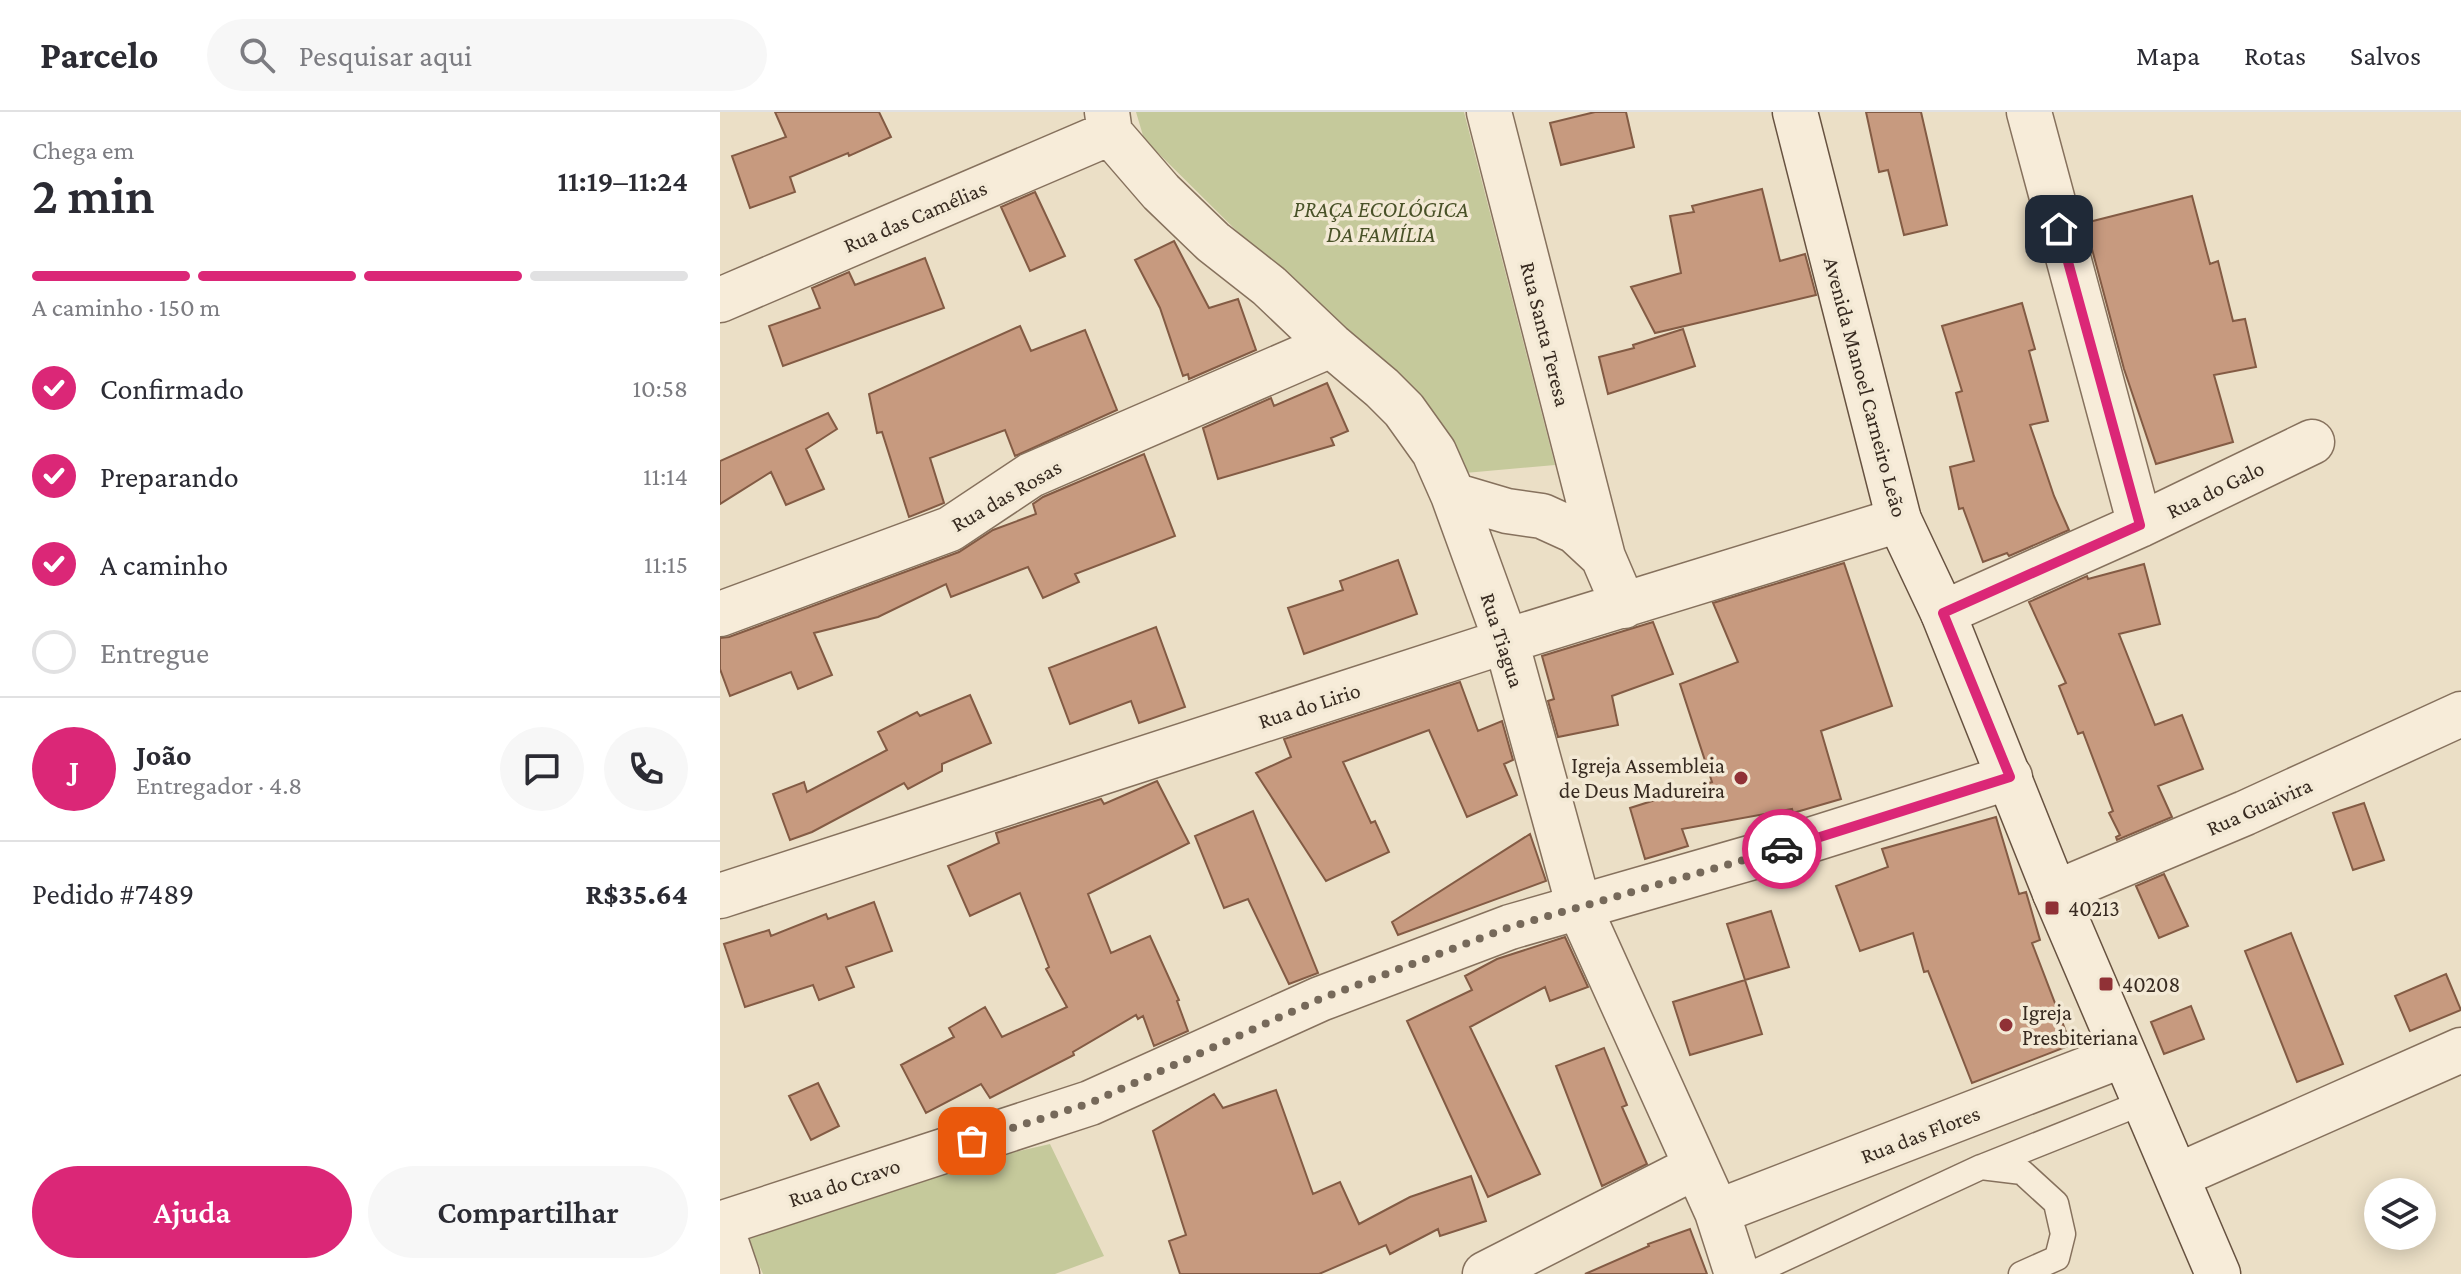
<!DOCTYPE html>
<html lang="pt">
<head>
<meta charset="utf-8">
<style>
  :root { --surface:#fff; --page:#f7f7f7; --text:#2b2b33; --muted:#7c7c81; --line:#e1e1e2; --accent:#db2777 }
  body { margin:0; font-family:"Crimson Pro",serif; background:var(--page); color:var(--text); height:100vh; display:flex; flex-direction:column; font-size:30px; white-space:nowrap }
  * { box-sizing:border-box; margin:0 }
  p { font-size:26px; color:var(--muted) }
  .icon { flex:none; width:44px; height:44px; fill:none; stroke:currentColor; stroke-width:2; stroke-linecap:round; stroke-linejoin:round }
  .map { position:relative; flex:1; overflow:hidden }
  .drawer { display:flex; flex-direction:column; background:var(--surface); width:720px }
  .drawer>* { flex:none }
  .controls { position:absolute; left:1644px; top:1066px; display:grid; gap:16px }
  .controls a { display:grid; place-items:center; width:72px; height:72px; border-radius:50%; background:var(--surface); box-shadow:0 4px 20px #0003; font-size:40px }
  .pin { position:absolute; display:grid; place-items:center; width:68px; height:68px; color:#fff; margin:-34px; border-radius:16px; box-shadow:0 4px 12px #0006 }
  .courier { position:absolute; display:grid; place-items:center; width:80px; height:80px; margin:-40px; border:6px solid #db2777; border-radius:50%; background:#fff; color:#222; box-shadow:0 2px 10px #0007 }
  .head em { font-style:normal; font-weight:600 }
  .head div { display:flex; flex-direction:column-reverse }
  .head { display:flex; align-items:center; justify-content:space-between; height:136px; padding:0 32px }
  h1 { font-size:52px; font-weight:600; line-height:60px }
  .bar { display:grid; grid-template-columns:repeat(4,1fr); gap:12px 8px; align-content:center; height:96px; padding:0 32px }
  .bar i { height:10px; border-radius:6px; background:var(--line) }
  .bar .current { background:var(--accent) }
  .bar p { grid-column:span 4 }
  .line { display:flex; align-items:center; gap:20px; padding:0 32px; border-top:2px solid var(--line) }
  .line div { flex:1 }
  .round { display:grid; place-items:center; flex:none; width:84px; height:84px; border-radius:42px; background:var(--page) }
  ol { padding:0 32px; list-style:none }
  li { display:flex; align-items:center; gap:24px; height:88px }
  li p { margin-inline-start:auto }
  li .icon { padding:8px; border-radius:50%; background:var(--accent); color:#fff; stroke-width:4 }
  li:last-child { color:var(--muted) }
  li i { width:44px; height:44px; border:4px solid var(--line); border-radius:50% }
  .action { display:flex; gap:16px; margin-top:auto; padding:16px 32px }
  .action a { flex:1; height:92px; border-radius:48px; background:var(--accent); color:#fff; font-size:32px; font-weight:600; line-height:92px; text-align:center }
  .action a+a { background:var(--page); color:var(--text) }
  header { display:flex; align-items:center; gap:48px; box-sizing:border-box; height:112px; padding:0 40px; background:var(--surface); border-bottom:2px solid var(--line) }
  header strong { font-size:38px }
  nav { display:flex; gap:44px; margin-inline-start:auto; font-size:28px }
  .search { width:560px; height:72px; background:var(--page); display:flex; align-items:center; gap:20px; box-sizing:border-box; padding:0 28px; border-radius:44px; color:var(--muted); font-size:30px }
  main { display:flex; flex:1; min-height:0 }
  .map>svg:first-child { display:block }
  .green { fill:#c5c99b }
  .building { fill:#c79a7f; stroke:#835b44; stroke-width:2 }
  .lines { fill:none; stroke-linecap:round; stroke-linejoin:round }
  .lane-casing { stroke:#86715d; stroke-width:27 }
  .street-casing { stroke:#86715d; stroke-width:47 }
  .secondary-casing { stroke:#675240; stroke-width:47 }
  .lane { stroke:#f7ecd9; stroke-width:24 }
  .street { stroke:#f7ecd9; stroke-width:44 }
  .secondary { stroke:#f7ecd9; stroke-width:44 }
  .done { stroke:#76695a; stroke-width:8; stroke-dasharray:0 14.4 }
  .route { stroke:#db2777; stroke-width:10 }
  .poi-dot { fill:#903136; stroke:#f3e9d5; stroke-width:3 }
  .labels { text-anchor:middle; stroke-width:7; stroke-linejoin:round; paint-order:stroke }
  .park-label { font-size:22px; font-style:italic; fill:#495228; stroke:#f3e9d5 }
  .street-label { font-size:22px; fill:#372a20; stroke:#f3e9d5 }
  .poi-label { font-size:22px; fill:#372a20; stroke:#f3e9d5; text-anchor:start }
</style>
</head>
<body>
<header>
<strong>Parcelo</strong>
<div class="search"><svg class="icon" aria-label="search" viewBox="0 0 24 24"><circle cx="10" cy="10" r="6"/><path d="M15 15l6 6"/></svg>Pesquisar aqui</div>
<nav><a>Mapa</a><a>Rotas</a><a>Salvos</a></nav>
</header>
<main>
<section class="drawer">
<div class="head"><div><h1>2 min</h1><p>Chega em</p></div><em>11:19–11:24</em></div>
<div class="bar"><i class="current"></i><i class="current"></i><i class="current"></i><i></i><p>A caminho · 150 m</p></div>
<ol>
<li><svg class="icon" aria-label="check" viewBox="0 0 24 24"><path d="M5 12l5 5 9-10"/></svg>Confirmado<p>10:58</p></li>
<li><svg class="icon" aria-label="check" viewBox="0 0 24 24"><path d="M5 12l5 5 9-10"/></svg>Preparando<p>11:14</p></li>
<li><svg class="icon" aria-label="check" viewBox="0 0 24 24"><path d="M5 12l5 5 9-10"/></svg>A caminho<p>11:15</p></li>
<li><i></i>Entregue</li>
</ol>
<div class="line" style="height:144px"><b class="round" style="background:var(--accent);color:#fff">J</b><div><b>João</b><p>Entregador · 4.8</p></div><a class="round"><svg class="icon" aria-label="chat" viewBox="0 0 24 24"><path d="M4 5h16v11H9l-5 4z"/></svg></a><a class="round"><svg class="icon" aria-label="phone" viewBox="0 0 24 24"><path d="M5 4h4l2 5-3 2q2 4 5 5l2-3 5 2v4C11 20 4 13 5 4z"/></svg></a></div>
<div class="line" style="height:104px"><div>Pedido #7489</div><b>R$35.64</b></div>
<div class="action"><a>Ajuda</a><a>Compartilhar</a></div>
</section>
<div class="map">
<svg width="1741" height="1162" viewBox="0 0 1741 1162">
  <rect width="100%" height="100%" fill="#ebdfc6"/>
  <!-- green -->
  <path class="green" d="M416 0H744L835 353 745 361 661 262 424 27Z
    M330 1032 384 1144 335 1162H43L17 1104Z"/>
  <!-- building -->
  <path class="building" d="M55 0H159L171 25 129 44 128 41 70 65 75 80 30 96 12 44 66 25Z
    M875 0H906L914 35 841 53 830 11Z
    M1146 0H1201L1227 113 1184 123 1168 58 1159 60Z
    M1042 77 1060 149 1085 142 1096 183 935 221 911 175 961 161 950 104 974 100 972 94Z
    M315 80 345 144 310 159 281 95Z
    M1472 84 1490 152 1498 149 1513 209 1525 207 1536 255 1494 263 1513 330 1436 352 1404 257 1365 111Z
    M454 129 489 196 518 187 536 238 469 267 468 262 463 264 440 196 415 148Z
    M205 146 224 196 63 254 49 214 100 196 92 176 129 160 135 173Z
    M1302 191 1315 237 1309 239 1328 309 1310 313 1334 384 1349 418 1289 444 1287 441 1263 450 1243 396 1239 397 1230 355 1254 349 1236 281 1242 279 1222 214Z
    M300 214 311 239 365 218 397 298 295 344 285 318 210 346 224 391 189 405 162 320 157 321 149 282Z
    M963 217 975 254 888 282 879 245 914 236 913 233Z
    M607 271 628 319 611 326 614 333 498 367 483 316 551 286 554 294Z
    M108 301 117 317 86 337 104 377 66 393 51 360 0 392V349Z
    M424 342 455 424 355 462 359 470 323 486 308 455 231 485 226 472 158 505 94 521 112 563 78 577 71 560 10 584 0 557V526L9 525 239 440 273 418 316 402 313 392 323 385Z
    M678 448 697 502 584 542 568 496 623 478 620 469Z
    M1124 451 1172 594 1101 619 1121 687 1073 701 1072 697 962 717 968 734 925 747 910 696 992 670 960 572 1018 550 993 491Z
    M1424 452 1440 512 1399 522 1435 613 1462 603 1483 657 1438 674 1452 705 1397 728 1396 725 1400 723 1389 701 1393 699 1363 620 1358 622 1339 574 1346 571 1309 490 1367 464 1368 467Z
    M933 510 953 562 892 584 898 613 838 625 828 589 834 587 822 544Z
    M436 515 465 595 419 611 411 589 350 612 329 556Z
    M740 570 758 619 782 609 793 648 784 652 797 683 747 705 709 618 623 650 651 711 655 709 669 740 606 769 536 661 571 645 564 627Z
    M250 583 271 631 222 652V659L188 677 184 671 92 720 70 728 53 682 84 670 87 680 167 638 158 620 197 600 200 604Z
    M437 669 469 731 368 782 391 841 430 824 459 888 457 889 468 919 434 934 423 904 418 907 416 903 353 940 354 943 270 986 261 972 206 1001 181 953 234 925 229 916 265 895 282 925 347 895 326 857 329 855 300 781 250 804 228 754 279 731 276 721 381 687 384 692Z
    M1644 691 1664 748 1633 758 1613 701Z
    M533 699 598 861 569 872 528 787 504 796 475 724Z
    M1276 705 1299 782 1306 780 1320 828 1312 831 1351 933 1252 971 1208 859 1204 860 1193 821 1140 839 1116 774 1168 755 1162 737Z
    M810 722 826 769 678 823 672 810Z
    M1444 762 1468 814 1439 826 1416 774Z
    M154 790 172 839 126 855 134 875 99 888 93 873 25 895 4 832 49 818 51 824 106 802 108 807Z
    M1051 799 1069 855 1025 868 1007 812Z
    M1571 821 1623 952 1577 970 1525 839Z
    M845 825 868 875 830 889 825 875 750 915 820 1062 768 1085 687 909 752 878 745 864 777 847Z
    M1726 862 1741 898 1690 919 1675 884Z
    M1025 868 1042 922 970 943 953 890Z
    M1471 894 1484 927 1444 942 1431 910Z
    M884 936 907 993 902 995 927 1052 882 1074 836 954Z
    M98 971 119 1014 91 1028 69 984Z
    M556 978 593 1082 620 1070 639 1112 690 1085 751 1064 766 1109 720 1124 718 1117 670 1142 666 1133 599 1162H460L449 1129 466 1123 433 1019 494 982 503 996Z
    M970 1117 987 1162H865L929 1134 928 1132Z"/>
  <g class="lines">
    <!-- lane casing -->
    <g class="lane-casing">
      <path id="lane" d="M1264 1054 1424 990
        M1031 1162 1261 1055 1302 1060 1336 1091 1343 1122 1337 1146 1301 1162"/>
    </g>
    <!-- street casing -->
    <g class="street-casing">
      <path id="street" d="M387 0 390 21 441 80 493 130 549 174 611 233 662 276 684 298 714 340 733 383 786 529 859 795 997 1100 1017 1162
        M769 0 883 445 904 494
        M1309 0 1420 413
        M0 188 390 21
        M733 383 787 399 822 404 855 419 883 445
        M1223 501 1420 413 1592 330
        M0 502 230 417 311 363 611 233
        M1335 781 1525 701 1741 602
        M0 784 786 529 1179 408
        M1457 1064 1741 938
        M997 1100 1403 943
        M0 1112 370 991 600 887 790 815 1068 735 1290 665
        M0 1112 17 1162
        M765 1162 975 1055"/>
    </g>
    <!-- secondary casing -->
    <g class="secondary-casing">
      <path id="secondary" d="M1075 0 1179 408 1223 501 1335 781 1498 1162"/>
    </g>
    <!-- lane -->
    <use href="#lane" class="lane"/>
    <!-- street -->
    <use href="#street" class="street"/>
    <!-- secondary -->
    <use href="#secondary" class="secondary"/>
  </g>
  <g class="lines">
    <!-- done -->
    <path class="done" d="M252 1029 370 991 600 887 790 815 1062 737"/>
    <!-- route -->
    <path class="route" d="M1062 737 1290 665 1223 501 1420 413 1339 117"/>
  </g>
  <!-- markers -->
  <g class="poi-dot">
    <circle cx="1021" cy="666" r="8"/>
    <rect x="1324" y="788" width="16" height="16" rx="4"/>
    <rect x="1378" y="864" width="16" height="16" rx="4"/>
    <circle cx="1286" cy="913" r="8"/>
  </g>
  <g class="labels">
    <!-- park labels -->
    <g class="park-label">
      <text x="661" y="105">PRAÇA ECOLÓGICA<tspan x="661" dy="25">DA FAMÍLIA</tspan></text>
    </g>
    <!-- street labels -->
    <g class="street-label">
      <text transform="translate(195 104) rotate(-23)" y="8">Rua das Camélias</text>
      <text transform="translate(826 222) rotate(76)" y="8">Rua Santa Teresa</text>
      <text transform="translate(1146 275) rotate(75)" y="8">Avenida Manoel Carneiro Leão</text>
      <text transform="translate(1495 377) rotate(-26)" y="8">Rua do Galo</text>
      <text transform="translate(286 383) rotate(-30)" y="8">Rua das Rosas</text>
      <text transform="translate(783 528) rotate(72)" y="8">Rua Tiagua</text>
      <text transform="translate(589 593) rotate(-18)" y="8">Rua do Lirio</text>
      <text transform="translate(1539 694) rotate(-24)" y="8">Rua Guaivira</text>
      <text transform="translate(1200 1022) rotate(-21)" y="8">Rua das Flores</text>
      <text transform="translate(124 1070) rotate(-18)" y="8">Rua do Cravo</text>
    </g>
    <!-- poi labels -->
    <g class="poi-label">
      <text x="1005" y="661" text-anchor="end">Igreja Assembleia<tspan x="1005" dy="25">de Deus Madureira</tspan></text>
      <text x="1348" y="804">40213</text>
      <text x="1402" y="880">40208</text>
      <text x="1302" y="908">Igreja<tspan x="1302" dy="25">Presbiteriana</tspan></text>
    </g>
  </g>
</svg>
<div class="controls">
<a><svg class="icon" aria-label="layers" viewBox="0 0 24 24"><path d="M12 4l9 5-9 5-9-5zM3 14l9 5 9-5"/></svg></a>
</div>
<div class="pin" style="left:252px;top:1029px;background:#ea580c"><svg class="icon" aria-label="bag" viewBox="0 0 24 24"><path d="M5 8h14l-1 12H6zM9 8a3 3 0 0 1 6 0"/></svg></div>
<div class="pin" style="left:1339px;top:117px;background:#1f2937"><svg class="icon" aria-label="home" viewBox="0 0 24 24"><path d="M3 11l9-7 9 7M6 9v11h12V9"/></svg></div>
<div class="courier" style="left:1062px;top:737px"><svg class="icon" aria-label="car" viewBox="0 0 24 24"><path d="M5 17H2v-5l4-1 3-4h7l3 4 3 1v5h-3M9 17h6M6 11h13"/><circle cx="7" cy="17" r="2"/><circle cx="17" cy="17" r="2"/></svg></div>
</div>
</main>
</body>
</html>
